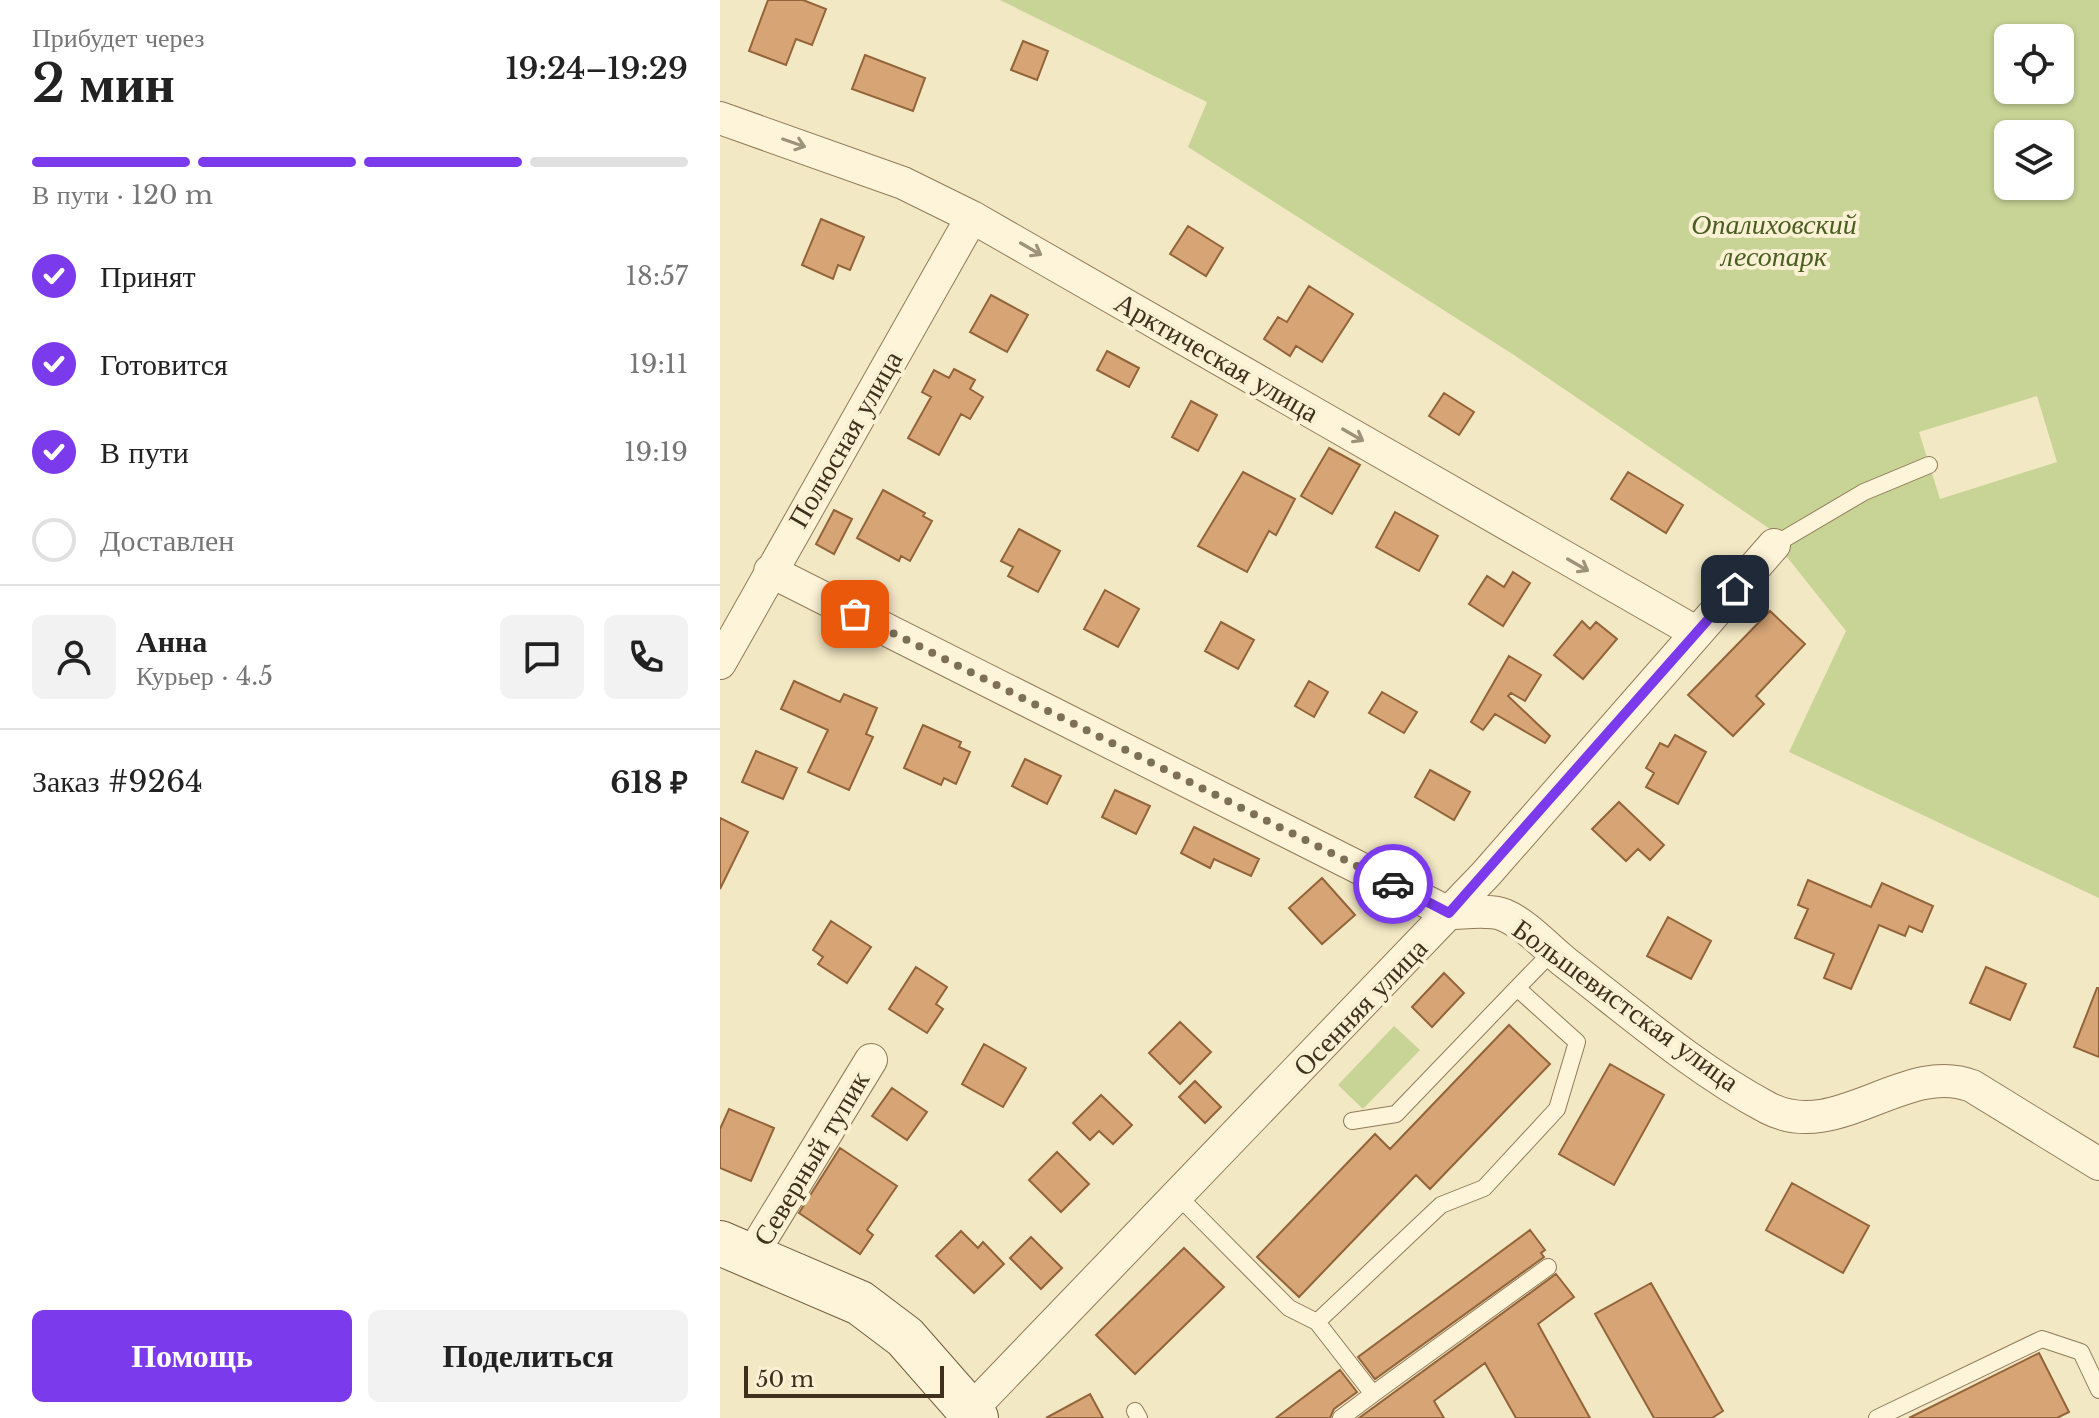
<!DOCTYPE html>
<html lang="ru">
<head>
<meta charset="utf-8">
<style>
  :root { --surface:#fff; --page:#f2f2f2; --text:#222; --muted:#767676; --line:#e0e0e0; --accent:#7c3aed }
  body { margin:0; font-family:"Libre Baskerville",serif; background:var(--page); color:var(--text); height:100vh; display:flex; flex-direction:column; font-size:30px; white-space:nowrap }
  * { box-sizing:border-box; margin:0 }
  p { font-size:26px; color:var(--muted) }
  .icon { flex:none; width:44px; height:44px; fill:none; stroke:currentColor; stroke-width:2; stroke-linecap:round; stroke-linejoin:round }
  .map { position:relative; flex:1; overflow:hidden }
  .details { display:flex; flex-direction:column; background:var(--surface); width:720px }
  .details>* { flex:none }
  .buttons { position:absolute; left:1274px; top:24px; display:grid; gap:16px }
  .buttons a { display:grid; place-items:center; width:80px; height:80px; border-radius:12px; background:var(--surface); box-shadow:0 2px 6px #0004; font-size:40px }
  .scale { position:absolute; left:24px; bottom:20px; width:200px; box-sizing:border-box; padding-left:8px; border:4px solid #3f301d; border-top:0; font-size:22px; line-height:28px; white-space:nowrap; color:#3f301d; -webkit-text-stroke:6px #faf1d5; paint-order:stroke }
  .pin { position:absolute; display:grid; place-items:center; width:68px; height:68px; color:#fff; margin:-34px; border-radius:16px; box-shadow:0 4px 12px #0006 }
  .courier { position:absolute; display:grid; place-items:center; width:80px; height:80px; margin:-40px; border:6px solid #7c3aed; border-radius:50%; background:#fff; color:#222; box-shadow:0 2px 10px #0007 }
  .head em { font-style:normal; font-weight:600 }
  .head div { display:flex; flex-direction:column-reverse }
  .head { display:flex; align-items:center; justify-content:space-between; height:136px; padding:0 32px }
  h1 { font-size:52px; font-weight:600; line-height:60px }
  .bar { display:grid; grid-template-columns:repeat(4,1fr); gap:12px 8px; align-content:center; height:96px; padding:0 32px }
  .bar i { height:10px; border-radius:6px; background:var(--line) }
  .bar .selected { background:var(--accent) }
  .bar p { grid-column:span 4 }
  .line { display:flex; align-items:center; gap:20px; padding:0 32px; border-top:2px solid var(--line) }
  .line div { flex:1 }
  .round { display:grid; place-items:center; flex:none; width:84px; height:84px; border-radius:12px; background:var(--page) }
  ol { padding:0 32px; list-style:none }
  li { display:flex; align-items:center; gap:24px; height:88px }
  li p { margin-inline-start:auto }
  li .icon { padding:8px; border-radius:50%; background:var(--accent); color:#fff; stroke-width:4 }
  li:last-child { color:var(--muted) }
  li i { width:44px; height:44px; border:4px solid var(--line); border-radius:50% }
  .button { display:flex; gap:16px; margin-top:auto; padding:16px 32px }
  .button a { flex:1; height:92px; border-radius:12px; background:var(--accent); color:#fff; font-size:32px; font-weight:600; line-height:92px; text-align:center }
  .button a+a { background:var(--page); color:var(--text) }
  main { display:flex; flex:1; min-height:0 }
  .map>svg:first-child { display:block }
  .green { fill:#c8d396; fill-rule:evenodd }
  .building { fill:#d6a475; stroke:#93643a; stroke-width:2 }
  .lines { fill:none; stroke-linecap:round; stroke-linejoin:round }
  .lane-casing { stroke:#917a58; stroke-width:18 }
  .street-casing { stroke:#917a58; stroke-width:34 }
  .secondary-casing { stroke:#735b3b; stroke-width:46 }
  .lane { stroke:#fdf4d9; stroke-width:16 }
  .street { stroke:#fdf4d9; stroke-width:32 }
  .secondary { stroke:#fdf4d9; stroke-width:44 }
  .oneway { stroke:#9e927b }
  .done { stroke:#7e7057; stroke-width:8; stroke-dasharray:0 14.4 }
  .route { stroke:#7c3aed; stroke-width:10 }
  .labels { text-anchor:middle; stroke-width:8; stroke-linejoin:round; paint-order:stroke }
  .park-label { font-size:28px; font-style:italic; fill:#4a5e21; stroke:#faf1d5 }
  .street-label { font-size:28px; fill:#3f301d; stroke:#faf1d5 }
</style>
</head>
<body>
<main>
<section class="details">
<div class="head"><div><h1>2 мин</h1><p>Прибудет через</p></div><em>19:24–19:29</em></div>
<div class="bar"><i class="selected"></i><i class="selected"></i><i class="selected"></i><i></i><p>В пути · 120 m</p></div>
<ol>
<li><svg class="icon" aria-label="check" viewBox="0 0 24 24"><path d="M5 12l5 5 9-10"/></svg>Принят<p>18:57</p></li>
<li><svg class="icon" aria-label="check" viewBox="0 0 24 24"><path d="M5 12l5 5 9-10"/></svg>Готовится<p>19:11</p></li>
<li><svg class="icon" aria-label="check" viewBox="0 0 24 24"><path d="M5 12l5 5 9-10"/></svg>В пути<p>19:19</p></li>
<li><i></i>Доставлен</li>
</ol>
<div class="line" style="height:144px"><a class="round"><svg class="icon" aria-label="person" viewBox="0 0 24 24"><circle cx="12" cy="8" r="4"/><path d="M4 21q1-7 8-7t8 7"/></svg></a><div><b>Анна</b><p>Курьер · 4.5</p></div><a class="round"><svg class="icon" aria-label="chat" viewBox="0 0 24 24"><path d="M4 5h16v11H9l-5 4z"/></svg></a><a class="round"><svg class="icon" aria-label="phone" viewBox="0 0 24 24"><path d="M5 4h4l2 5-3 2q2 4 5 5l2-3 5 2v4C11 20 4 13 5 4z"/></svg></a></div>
<div class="line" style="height:104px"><div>Заказ #9264</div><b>618 ₽</b></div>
<div class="button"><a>Помощь</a><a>Поделиться</a></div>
</section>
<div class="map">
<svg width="1379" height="1418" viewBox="0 0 1379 1418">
  <rect width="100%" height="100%" fill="#f3e8c4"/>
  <!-- green -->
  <path class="green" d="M280 0H1379V898L1069 752 1126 631 1063 552 1050 529 794 355 468 147 487 102ZM1288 38H1340V90H1288ZM1288 134H1340V186H1288ZM1317 396 1337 462 1220 499 1199 432Z
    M674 1026 700 1050 643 1109 618 1085Z"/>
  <!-- building -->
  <path class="building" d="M48 0H83L106 9 92 45 76 39 66 65 29 51Z
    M303 41 328 51 317 80 291 70Z
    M145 55 205 78 193 111 132 89Z
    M101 219 144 237 130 270 118 265 113 279 82 265Z
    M468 226 503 248 486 276 450 254Z
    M589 286 633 314 602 362 576 346 570 356 544 339 558 317 567 322Z
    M271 295 308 315 287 352 250 332Z
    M387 351 419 368 409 387 377 370Z
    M234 369 255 380 250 389 263 397 250 419 241 414 219 455 188 438 211 397 202 392 214 370 229 378Z
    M724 393 754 412 739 435 709 416Z
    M471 401 497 415 478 451 452 437Z
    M609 448 640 465 612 514 581 496Z
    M523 472 575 499 556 535 549 531 527 572 478 546Z
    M908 472 963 505 946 533 891 499Z
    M163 490 205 513 203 516 212 521 190 561 181 556 179 561 137 538Z
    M114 510 132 519 114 554 96 544Z
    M675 512 718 536 699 571 656 547Z
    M299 529 340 551 318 592 288 576 293 567 281 561Z
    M793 572 810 583 783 626 749 604 767 576 784 587Z
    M385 590 419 609 398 647 364 629Z
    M1050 611 1085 644 1036 696 1044 704 1013 736 968 695Z
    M862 621 870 629 876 622 897 639 863 679 834 655Z
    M501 622 534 640 518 669 485 651Z
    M789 656 821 675 805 701 791 693 788 696 830 736 825 743 775 714 763 730 751 722Z
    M74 681 120 702 124 694 157 708 146 734 153 737 129 790 88 772 108 730 61 709Z
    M589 681 608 692 594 717 575 706Z
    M662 692 697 712 684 733 649 713Z
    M203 725 241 742 239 747 250 752 236 784 224 778 221 785 184 768Z
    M955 735 986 752 958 804 926 787 934 773 926 768 940 743 948 747Z
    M36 751 77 768 63 799 22 782Z
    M305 759 341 776 327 804 292 786Z
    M710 770 750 792 734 820 695 797Z
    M395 790 430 806 416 834 382 817Z
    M899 802 944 845 930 860 918 849 906 861 872 829Z
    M0 818 28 832 0 889Z
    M474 827 539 859 531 876 494 859 490 868 461 853Z
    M602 878 635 915 602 944 569 908Z
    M1088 880 1151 907 1162 883 1213 906 1202 932 1189 926 1185 936 1159 925 1131 989 1104 978 1114 954 1075 938 1088 909 1078 905Z
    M948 917 991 941 971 979 927 956Z
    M111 921 151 947 127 983 98 964 103 957 93 950Z
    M196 967 227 987 216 1004 223 1009 207 1033 169 1009Z
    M1266 967 1306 984 1290 1020 1250 1003Z
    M724 973 744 993 712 1027 692 1007Z
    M1377 988H1379V1057L1354 1047Z
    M460 1022 491 1052 460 1084 429 1053Z
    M789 1025 830 1064 710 1189 696 1175 579 1297 537 1257 655 1134 670 1149Z
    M264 1044 306 1068 283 1107 242 1084Z
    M890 1064 944 1095 894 1185 839 1154Z
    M475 1081 501 1107 485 1123 459 1097Z
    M172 1088 207 1112 187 1140 152 1116Z
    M381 1095 412 1125 393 1144 379 1131 370 1140 353 1123Z
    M9 1109 54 1128 31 1181 0 1168V1129Z
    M120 1148 177 1186 147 1230 153 1235 140 1254 79 1213Z
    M337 1152 369 1184 341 1212 309 1180Z
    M1072 1183 1149 1226 1123 1273 1046 1230Z
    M810 1230 825 1250 821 1253 824 1257 655 1379 638 1357Z
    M241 1231 258 1248 263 1242 284 1264 254 1293 216 1256Z
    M311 1237 342 1268 321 1289 290 1258Z
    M464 1248 504 1287 415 1374 376 1335Z
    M836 1274 854 1297 818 1324 870 1418H796L765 1363 714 1401 724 1418H639Z
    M931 1283 1003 1411 992 1418H934L875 1314Z
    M1319 1353 1349 1412 1337 1418H1189Z
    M620 1370 637 1392 614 1409 610 1418H556Z
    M370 1394 383 1418H326Z"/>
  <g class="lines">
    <!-- lane casing -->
    <g class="lane-casing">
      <path id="lane" d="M1054 545 1144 492 1209 465
        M797 988 832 952
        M459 1197 569 1308 597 1322 721 1205 764 1188 837 1109 857 1042 797 988 676 1114 632 1121
        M597 1322 653 1394 828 1267
        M415 1411 419 1418
        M621 1418 653 1394
        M1157 1418 1322 1339 1361 1352 1379 1390"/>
    </g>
    <!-- street casing -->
    <g class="street-casing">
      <path id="street" d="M0 118 183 183 252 217 977 633
        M50 571 729 913C744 913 770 909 784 915 806 924 827 948 846 963 911 1013 975 1069 1048 1108 1117 1144 1185 1060 1252 1086L1379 1164
        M0 663 252 217
        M31 1256 151 1060
        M243 1418 766 874 1054 545"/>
    </g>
    <!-- secondary casing -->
    <g class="secondary-casing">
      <path id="secondary" d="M0 1243 140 1303 185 1337 256 1418"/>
    </g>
    <!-- lane -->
    <use href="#lane" class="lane"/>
    <!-- street -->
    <use href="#street" class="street"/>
    <!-- secondary -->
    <use href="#secondary" class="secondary"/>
  </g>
  <!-- one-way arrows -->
  <defs><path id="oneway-shaft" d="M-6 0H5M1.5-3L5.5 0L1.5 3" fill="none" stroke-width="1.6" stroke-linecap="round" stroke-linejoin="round" transform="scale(2)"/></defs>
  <g class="oneway">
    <use href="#oneway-shaft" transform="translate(74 143) rotate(19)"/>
    <use href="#oneway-shaft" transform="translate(311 249) rotate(30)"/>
    <use href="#oneway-shaft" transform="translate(633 435) rotate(30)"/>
    <use href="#oneway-shaft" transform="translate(858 565) rotate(30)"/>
  </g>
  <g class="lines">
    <!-- done -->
    <path class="done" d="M135 614 673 884"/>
    <!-- route -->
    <path class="route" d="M673 884 729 913 1015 589"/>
  </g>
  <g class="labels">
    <!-- park labels -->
    <g class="park-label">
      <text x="1054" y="234">Опалиховский<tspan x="1054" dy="32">лесопарк</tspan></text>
    </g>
    <!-- street labels -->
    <g class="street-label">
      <text transform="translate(497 357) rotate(30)" y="10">Арктическая улица</text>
      <text transform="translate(125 439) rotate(-60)" y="10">Полюсная улица</text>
      <text transform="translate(906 1005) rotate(36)" y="10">Большевистская улица</text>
      <text transform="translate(640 1007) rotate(-46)" y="10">Осенняя улица</text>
      <text transform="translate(91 1158) rotate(-59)" y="10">Северный тупик</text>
    </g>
  </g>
</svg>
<div class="buttons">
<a><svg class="icon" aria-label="locate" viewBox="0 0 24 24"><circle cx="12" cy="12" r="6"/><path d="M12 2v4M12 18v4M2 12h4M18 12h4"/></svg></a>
<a><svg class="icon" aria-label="layers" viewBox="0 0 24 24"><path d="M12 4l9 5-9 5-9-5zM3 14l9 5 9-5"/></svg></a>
</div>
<div class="scale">50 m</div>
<div class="pin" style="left:135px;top:614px;background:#ea580c"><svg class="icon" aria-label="bag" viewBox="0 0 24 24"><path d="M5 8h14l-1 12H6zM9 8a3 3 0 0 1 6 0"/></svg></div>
<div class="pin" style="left:1015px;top:589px;background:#1f2937"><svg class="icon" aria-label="home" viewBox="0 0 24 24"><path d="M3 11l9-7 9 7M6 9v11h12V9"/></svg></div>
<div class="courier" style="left:673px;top:884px"><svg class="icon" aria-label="car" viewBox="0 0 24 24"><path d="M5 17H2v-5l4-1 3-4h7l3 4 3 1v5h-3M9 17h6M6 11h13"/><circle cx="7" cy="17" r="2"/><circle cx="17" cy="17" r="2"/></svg></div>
</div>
</main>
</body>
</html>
